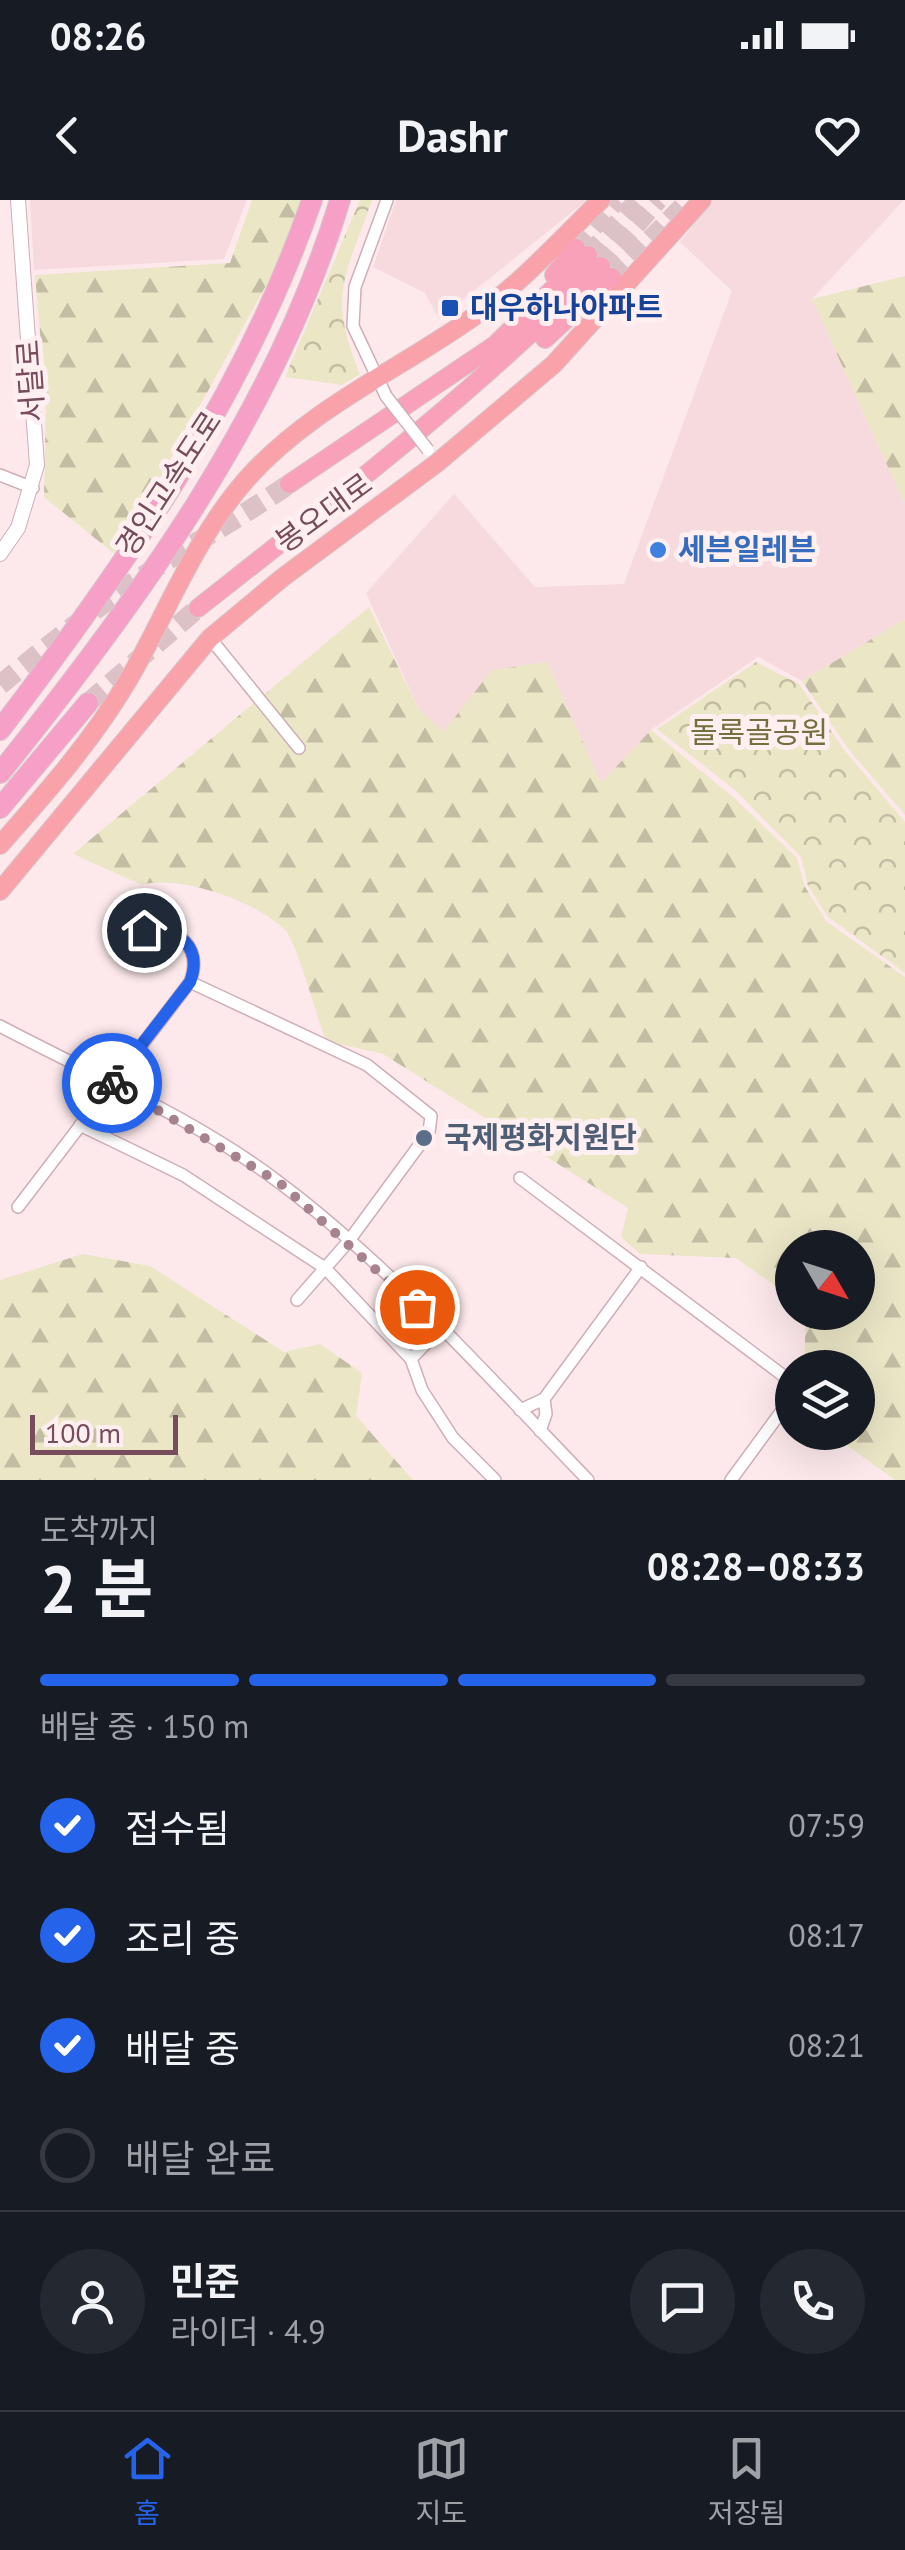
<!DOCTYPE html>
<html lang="ko">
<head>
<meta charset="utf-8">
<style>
  :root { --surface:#171b24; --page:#242831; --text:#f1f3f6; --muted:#9ea1a6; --line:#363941; --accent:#2563eb }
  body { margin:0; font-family:"PT Sans","Noto Sans KR",sans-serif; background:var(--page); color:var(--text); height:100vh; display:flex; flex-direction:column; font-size:38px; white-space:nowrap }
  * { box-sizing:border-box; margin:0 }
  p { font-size:32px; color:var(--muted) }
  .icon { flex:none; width:55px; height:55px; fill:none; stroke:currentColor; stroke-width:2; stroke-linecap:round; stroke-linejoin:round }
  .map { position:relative; height:1280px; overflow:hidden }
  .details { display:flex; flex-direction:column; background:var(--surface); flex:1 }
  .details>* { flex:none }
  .needle { width:65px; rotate:129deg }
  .tools { position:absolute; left:775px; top:1030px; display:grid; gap:20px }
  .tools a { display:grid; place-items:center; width:100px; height:100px; border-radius:50%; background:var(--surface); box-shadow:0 10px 40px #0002; font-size:50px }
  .scale { position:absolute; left:30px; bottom:25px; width:148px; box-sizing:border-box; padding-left:10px; border:5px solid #774c5c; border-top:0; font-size:28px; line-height:35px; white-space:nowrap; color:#774c5c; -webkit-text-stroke:8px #ffeff1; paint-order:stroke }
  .pin { position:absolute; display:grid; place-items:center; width:85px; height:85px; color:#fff; margin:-42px; border:5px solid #fff; border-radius:50%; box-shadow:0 2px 10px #0007 }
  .courier { position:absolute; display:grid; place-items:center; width:100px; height:100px; margin:-50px; border:8px solid #2563eb; border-radius:50%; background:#fff; color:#222; box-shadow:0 2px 12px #0007 }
  .headline em { font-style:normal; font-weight:700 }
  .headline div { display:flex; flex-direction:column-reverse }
  .headline { display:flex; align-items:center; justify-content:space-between; height:170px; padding:0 40px }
  h1 { font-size:65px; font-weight:700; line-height:75px }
  .bar { display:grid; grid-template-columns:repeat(4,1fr); gap:15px 10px; align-content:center; height:120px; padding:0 40px }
  .bar i { height:12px; border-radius:8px; background:var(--line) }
  .bar .on { background:var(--accent) }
  .bar p { grid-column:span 4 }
  .line { display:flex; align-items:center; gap:25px; padding:0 40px; border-top:2px solid var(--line) }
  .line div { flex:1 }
  .round { display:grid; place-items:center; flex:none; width:105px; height:105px; border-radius:52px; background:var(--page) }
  ol { padding:0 40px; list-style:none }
  li { display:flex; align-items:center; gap:30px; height:110px }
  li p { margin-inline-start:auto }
  li .icon { padding:10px; border-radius:50%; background:var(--accent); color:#fff; stroke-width:4 }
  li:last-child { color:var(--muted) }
  li i { width:55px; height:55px; border:5px solid var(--line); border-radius:50% }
  .status { display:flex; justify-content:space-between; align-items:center; height:70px; padding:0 50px; background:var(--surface); direction:ltr }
  .status svg { height:28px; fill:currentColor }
  header { display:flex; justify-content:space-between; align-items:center; height:130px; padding:0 40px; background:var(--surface); font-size:45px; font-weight:700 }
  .dock { display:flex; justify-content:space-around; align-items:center; height:140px; border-top:2px solid var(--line); background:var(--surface); font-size:28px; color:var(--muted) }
  .dock a { display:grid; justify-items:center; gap:5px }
  .dock .on { color:var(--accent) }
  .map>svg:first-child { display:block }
  .residential { fill:#f6dade }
  .forest { fill:url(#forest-firs) }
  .park { fill:url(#park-crowns) }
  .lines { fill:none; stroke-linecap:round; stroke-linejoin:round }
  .trunk-tunnel { stroke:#dcc2c7; stroke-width:18; stroke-dasharray:18 9; stroke-linecap:butt }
  .motorway-tunnel { stroke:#dcc2c7; stroke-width:20; stroke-dasharray:20 10; stroke-linecap:butt }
  .minor-casing { stroke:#cfaeb7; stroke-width:14 }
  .tertiary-casing { stroke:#cfaeb7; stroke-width:16 }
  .primary-casing { stroke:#d6c9ce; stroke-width:20 }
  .trunk-casing { stroke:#d6c9ce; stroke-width:20 }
  .motorway-casing { stroke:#d6c9ce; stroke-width:22 }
  .minor { stroke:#fff; stroke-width:11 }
  .tertiary { stroke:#fff; stroke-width:14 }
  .primary { stroke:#faa2aa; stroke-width:18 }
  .trunk { stroke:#f8a1b8; stroke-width:18 }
  .motorway { stroke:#f6a0c7; stroke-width:20 }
  .minor-bridge-casing { stroke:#cfaeb7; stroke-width:14; stroke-linecap:butt }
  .minor-bridge { stroke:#fff; stroke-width:11 }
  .done { stroke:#a6838e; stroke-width:10; stroke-dasharray:0 18 }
  .route { stroke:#2563eb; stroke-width:12 }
  .transit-dot { fill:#1a4fb4; stroke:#ffeff1; stroke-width:4 }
  .shop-dot { fill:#3f7fe0; stroke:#ffeff1; stroke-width:4 }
  .service-dot { fill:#5c6f8a; stroke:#ffeff1; stroke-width:4 }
  .labels { text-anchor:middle; stroke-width:10; stroke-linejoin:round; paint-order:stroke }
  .transit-label { font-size:30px; font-weight:bold; fill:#164399; stroke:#ffeff1; text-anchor:start }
  .street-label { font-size:30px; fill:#774c5c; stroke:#ffeff1 }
  .shop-label { font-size:30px; font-weight:bold; fill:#366cbe; stroke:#ffeff1; text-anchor:start }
  .park-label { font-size:30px; fill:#71703e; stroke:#ffeff1 }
  .service-label { font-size:30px; font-weight:bold; fill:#4e5e75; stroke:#ffeff1; text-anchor:start }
</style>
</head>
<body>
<div class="status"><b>08:26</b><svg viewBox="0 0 49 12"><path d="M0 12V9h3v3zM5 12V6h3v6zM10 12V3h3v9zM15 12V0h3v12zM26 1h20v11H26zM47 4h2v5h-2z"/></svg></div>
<header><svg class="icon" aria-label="back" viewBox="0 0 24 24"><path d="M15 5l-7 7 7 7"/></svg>Dashr<svg class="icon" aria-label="heart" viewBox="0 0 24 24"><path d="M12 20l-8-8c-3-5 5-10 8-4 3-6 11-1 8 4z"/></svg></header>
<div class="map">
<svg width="905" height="1280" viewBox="0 0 905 1280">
  <defs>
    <pattern id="forest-firs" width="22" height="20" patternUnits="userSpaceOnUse" patternTransform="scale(2.5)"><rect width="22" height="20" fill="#ebe6c6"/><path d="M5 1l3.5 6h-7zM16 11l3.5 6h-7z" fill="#c3bda4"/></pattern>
    <pattern id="park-crowns" width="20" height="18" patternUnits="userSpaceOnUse" patternTransform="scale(2.5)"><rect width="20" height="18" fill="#ebe6c6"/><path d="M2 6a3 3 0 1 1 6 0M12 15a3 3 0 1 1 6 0" fill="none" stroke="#c3bda4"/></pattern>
  </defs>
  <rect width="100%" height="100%" fill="#fde9eb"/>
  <!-- residential -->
  <path class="residential" d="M30 0H247L224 59 34 70Z
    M396 0H587L439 119 425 93 373 67Z
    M713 0H904L812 99 905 305V419L802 481 758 457 651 530 601 584 547 462 492 471 444 532 419 510 366 393 454 294 535 387 624 384 732 91 680 42Z"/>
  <!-- forest -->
  <path class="forest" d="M252 0H301L274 71 117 356 44 297 46 203 35 75 230 63Z
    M905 76V305L812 99Z
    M369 407 419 510 444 531 492 470 547 462 601 583 651 530 733 597 797 658 805 687 827 722 905 777V1280H895L830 1233 858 1232V1168L804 1167 806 1113 858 1112V1048H792V1098L736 1058 640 1054 621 1037 628 1008 383 854 326 841C318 820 297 744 286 731 259 702 179 674 142 685L73 654Z
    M905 419V615L849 550 802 481Z
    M83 1054 150 1066 284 1152 320 1144 362 1173 356 1216 413 1280H0V1080Z"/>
  <!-- park -->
  <path class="park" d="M360 0H372C345 78 327 94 360 174L342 185 285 177Z
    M756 462 799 484 845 551 905 622V773L828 717 808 686 801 657 735 590 657 529Z"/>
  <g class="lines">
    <!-- trunk-tunnel -->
    <path class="trunk-tunnel" d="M576 48 618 0
      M588 55 637 0
      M601 66 659 0
      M612 77 688 0"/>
    <!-- motorway-tunnel -->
    <path class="motorway-tunnel" d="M0 485C47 446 95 408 146 374 193 343 242 317 289 284
      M88 503 198 408"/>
    <!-- minor casing -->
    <g class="minor-casing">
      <path id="minor" d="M386 196 353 126 355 87 387 0
        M0 275 33 288
        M210 438 299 548
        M190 782 367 865 431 916 429 932 348 1042 297 1100
        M0 826C93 875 196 919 280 983 393 1068 490 1179 588 1280
        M80 925 183 975 325 1068 411 1159 422 1190 453 1238 495 1280
        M520 978 785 1177 789 1201 731 1280
        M18 1007 190 782C203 747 179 727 144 730
        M411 1159 440 1129
        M520 1210 544 1199 641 1067
        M540 1231 546 1214 544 1199"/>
    </g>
    <!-- tertiary casing -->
    <g class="tertiary-casing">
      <path id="tertiary" d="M0 354 18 328 37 265 18 0"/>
    </g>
    <!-- primary casing -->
    <g class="primary-casing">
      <path id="primary" d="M0 645C47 592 94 539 130 477 168 411 194 340 245 281 305 212 392 173 466 122 517 88 558 42 601 0
        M0 691 210 438 282 378 437 263 554 164 702 0"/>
    </g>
    <!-- trunk casing -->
    <g class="trunk-casing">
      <path id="trunk" d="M554 75 576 48
        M545 139 612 77
        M289 284 495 145 588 55
        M198 408C339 297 474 193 601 66"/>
    </g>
    <!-- motorway casing -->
    <g class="motorway-casing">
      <path id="motorway" d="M0 530C125 366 244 197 312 0
        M0 573C138 401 275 214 340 0
        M0 608 88 503"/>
    </g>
    <!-- minor -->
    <use href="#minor" class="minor"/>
    <!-- tertiary -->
    <use href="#tertiary" class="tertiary"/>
    <!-- primary -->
    <use href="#primary" class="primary"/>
    <!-- trunk -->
    <use href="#trunk" class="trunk"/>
    <!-- motorway -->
    <use href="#motorway" class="motorway"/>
    <!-- minor-bridge casing -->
    <g class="minor-bridge-casing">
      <path id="minor-bridge" d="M386 196 428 250"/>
    </g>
    <!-- minor-bridge -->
    <use href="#minor-bridge" class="minor-bridge"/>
  </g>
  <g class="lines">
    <!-- done -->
    <path class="done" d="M112 883 280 983 417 1107"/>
    <!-- route -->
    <path class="route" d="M112 883 190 782C203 747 179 727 144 730"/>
  </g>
  <!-- markers -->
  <rect class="transit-dot" x="440" y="98" width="20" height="20" rx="5"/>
  <circle class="shop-dot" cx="658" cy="350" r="10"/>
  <circle class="service-dot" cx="424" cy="938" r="10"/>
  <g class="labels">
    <!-- transit labels -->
    <g class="transit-label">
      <text x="470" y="118">대우하나아파트</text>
    </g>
    <!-- street labels -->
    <g class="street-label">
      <text transform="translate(31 181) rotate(-94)" y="10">서달로</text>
      <text transform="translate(169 284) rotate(-57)" y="10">경인고속도로</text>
      <text transform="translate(324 313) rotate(-36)" y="10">봉오대로</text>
    </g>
    <!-- shop labels -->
    <g class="shop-label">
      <text x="678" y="360">세븐일레븐</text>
    </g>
    <!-- park labels -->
    <g class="park-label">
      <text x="759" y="543">돌록골공원</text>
    </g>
    <!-- service labels -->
    <g class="service-label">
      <text x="444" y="948">국제평화지원단</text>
    </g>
  </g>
</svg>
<div class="tools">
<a><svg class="needle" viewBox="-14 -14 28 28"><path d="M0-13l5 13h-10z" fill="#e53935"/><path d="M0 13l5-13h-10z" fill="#9ea1a6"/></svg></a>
<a><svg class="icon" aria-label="layers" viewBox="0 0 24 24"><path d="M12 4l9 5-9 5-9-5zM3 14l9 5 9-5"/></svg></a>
</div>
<div class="scale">100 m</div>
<div class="pin" style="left:417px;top:1107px;background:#ea580c"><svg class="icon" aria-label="bag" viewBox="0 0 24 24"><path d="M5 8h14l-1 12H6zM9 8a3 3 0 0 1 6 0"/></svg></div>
<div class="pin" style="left:144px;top:730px;background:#1f2937"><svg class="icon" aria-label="home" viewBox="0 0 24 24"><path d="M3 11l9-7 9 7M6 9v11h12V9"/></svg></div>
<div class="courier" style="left:112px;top:883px"><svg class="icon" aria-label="bike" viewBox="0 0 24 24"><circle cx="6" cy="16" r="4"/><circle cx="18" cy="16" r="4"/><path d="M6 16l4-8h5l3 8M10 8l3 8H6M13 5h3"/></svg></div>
</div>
<section class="details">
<div class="headline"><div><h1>2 분</h1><p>도착까지</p></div><em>08:28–08:33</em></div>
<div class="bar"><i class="on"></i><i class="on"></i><i class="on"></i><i></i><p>배달 중 · 150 m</p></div>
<ol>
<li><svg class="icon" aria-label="check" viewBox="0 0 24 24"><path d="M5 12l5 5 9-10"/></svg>접수됨<p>07:59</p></li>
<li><svg class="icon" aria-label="check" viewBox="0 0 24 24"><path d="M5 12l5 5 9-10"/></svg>조리 중<p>08:17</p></li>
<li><svg class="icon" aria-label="check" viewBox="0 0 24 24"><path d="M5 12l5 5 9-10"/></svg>배달 중<p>08:21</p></li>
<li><i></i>배달 완료</li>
</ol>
<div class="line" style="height:180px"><a class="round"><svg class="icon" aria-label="person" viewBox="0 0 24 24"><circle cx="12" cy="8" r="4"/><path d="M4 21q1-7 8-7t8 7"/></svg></a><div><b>민준</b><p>라이더 · 4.9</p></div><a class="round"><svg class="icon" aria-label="chat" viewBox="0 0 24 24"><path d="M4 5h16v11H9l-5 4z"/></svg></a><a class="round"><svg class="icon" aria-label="phone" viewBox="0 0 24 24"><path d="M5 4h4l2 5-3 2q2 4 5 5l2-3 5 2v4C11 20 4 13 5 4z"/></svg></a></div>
</section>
<nav class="dock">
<a class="on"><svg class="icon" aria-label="home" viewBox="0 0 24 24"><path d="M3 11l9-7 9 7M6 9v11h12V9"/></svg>홈</a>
<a><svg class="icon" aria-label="map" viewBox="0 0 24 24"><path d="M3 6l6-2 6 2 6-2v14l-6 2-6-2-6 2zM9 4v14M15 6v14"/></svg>지도</a>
<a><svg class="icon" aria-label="saved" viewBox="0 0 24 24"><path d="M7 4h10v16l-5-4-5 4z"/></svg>저장됨</a>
</nav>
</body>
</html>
